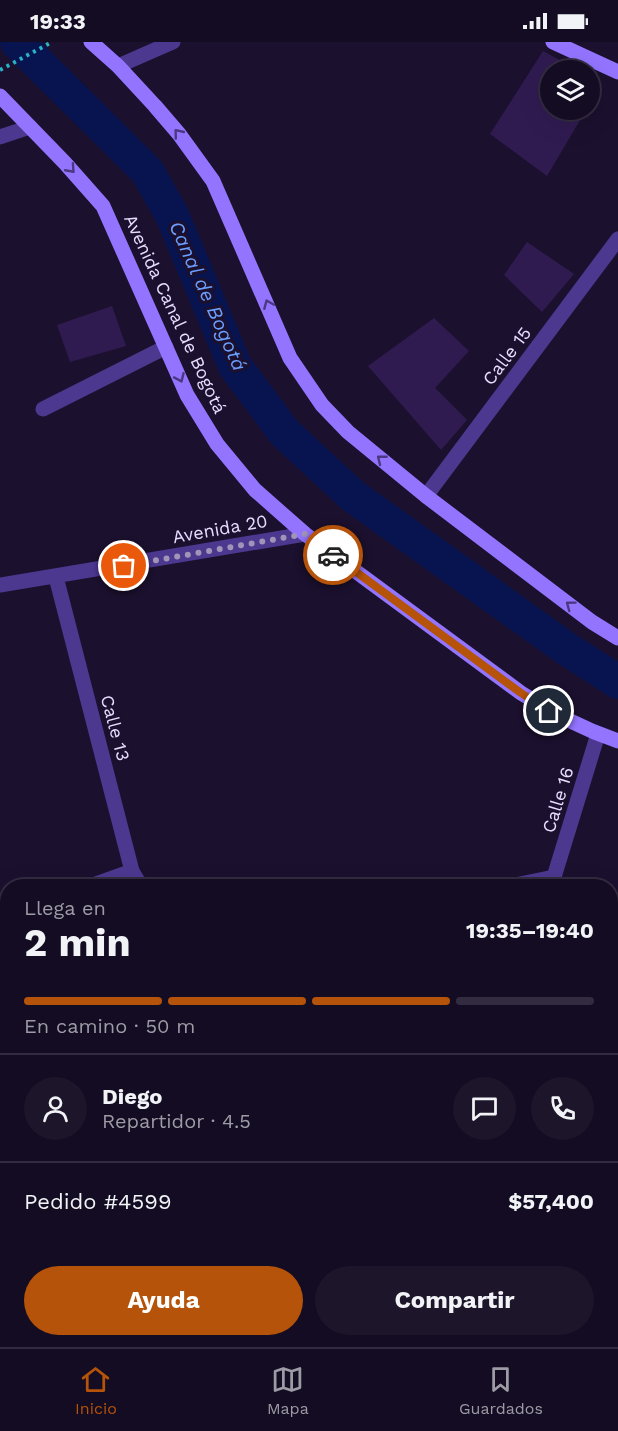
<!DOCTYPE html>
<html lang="es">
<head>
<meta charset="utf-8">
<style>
  :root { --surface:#140c22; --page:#1d152a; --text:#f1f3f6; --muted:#9d9ba5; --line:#332c40; --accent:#b45309 }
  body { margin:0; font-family:"Work Sans",sans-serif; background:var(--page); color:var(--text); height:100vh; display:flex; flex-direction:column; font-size:22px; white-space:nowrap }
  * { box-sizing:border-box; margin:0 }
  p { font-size:20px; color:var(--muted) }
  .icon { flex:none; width:33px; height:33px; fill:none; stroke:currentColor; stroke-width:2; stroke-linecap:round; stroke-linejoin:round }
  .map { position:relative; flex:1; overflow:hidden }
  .drawer { position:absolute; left:0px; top:837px; width:618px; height:468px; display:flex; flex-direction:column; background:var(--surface); border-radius:24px 24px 0 0; box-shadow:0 6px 24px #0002,0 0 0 2px var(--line) }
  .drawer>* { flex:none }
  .controls { position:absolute; left:540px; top:18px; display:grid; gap:12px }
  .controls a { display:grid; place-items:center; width:60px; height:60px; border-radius:50%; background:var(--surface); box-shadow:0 6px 24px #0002,0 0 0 2px var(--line); font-size:30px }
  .pin { position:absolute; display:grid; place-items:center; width:51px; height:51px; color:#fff; margin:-26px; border:3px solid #fff; border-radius:50%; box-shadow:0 2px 6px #0007 }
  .courier { position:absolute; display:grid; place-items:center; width:60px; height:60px; margin:-30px; border:4px solid #b45309; border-radius:50%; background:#fff; color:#222; box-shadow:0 2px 8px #0007 }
  .head em { font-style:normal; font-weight:700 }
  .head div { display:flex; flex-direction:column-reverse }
  .head { display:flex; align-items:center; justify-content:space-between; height:102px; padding:0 24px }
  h1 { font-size:39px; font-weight:700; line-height:45px }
  .bar { display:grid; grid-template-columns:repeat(4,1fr); gap:9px 6px; align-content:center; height:72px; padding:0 24px }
  .bar i { height:8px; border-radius:4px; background:var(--line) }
  .bar .current { background:var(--accent) }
  .bar p { grid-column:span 4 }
  .line { display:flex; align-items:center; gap:15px; padding:0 24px; border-top:2px solid var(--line) }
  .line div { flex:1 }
  .round { display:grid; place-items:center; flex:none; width:63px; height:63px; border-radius:32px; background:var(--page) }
  .primary-button { display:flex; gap:12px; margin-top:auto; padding:12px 24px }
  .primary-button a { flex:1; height:69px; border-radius:36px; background:var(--accent); color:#fff; font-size:24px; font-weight:700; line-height:69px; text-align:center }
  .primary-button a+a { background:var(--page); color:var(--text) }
  .status { display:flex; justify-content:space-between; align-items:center; height:42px; padding:0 30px; background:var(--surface); direction:ltr }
  .status svg { height:16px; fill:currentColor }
  .menu { display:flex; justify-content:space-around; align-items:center; height:84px; border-top:2px solid var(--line); background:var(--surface); font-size:16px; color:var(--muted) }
  .menu a { display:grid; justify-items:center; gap:3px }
  .menu .current { color:var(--accent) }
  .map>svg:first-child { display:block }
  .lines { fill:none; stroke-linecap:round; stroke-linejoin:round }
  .canal { stroke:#071450; stroke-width:34 }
  .building { fill:#301b51 }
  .path { stroke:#28b3c8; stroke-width:4; stroke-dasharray:3 4.5; stroke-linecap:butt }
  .service { stroke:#4d3890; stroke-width:15 }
  .minor { stroke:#4d3890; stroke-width:15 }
  .secondary { stroke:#9374ff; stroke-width:15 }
  .oneway { stroke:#4b3882 }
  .done { stroke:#a095b6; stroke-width:6; stroke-dasharray:0 10.8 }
  .route { stroke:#b45309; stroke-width:8 }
  .labels { text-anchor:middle; stroke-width:6; stroke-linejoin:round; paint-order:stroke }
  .street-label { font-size:18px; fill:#e8ddff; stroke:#1b102e }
  .water-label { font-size:20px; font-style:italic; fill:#6b9eff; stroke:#1b102e }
</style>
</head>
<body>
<div class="status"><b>19:33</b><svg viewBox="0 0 49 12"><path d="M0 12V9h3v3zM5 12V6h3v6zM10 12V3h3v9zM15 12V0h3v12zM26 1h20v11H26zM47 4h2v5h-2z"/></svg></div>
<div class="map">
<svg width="618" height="1305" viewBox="0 0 618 1305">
  <rect width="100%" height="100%" fill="#1b102e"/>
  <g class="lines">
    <!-- canal -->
    <path class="canal" d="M17 0 147 129 172 173 235 324 284 390 353 454 567 607 618 640"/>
  </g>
  <!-- building -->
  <path class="building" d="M543 9 578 28H550V68H586L547 134 490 92Z
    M527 200 574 232 542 270 504 233Z
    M112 264 126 304 70 320 57 283Z
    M434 276 469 309 435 346 467 378 441 408 368 324Z"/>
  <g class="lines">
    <!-- path -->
    <path class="path" d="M0 28 52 0"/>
    <!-- service -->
    <path class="service" d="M43 367 166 305"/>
    <!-- minor -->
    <path class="minor" d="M118 24 173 0
      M0 95 30 85
      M426 454 618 197
      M56 535 132 829 141 844
      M0 543 305 492
      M554 835 598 692
      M90 844 132 829
      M510 844 554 835
      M0 877 8 875
      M610 940 618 954
      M610 1044H618
      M0 1094 8 1087
      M0 1183 8 1192
      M93 1298 100 1305
      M443 1298 444 1305"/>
    <!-- secondary -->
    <path class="secondary" d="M91 0 118 24 155 64 179 92 213 139 290 316 322 363 348 390 426 454 592 580 618 596
      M553 0 618 30
      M0 54 65 121 103 164 187 353 217 402 255 448 305 492 521 651C552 671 583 687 618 699"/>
  </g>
  <!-- one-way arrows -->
  <defs><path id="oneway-chevron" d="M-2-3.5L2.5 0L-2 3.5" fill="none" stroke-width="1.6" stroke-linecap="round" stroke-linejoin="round" transform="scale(1.5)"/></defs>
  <g class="oneway">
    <use href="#oneway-chevron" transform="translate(178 91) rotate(-129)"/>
    <use href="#oneway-chevron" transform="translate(71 127) rotate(48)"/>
    <use href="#oneway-chevron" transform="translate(268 262) rotate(-113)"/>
    <use href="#oneway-chevron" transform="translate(180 336) rotate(66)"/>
    <use href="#oneway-chevron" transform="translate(381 417) rotate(-141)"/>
    <use href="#oneway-chevron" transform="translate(570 563) rotate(-143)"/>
  </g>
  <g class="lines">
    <!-- done -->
    <path class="done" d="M124 524 305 492 333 513"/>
    <!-- route -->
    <path class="route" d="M333 513 521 651 549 669"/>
  </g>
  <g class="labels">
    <!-- street labels -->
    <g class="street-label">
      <text transform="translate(175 272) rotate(65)" y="6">Avenida Canal de Bogotá</text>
      <text transform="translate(507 314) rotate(-53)" y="6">Calle 15</text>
      <text transform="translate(220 487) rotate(-10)" y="6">Avenida 20</text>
      <text transform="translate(115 686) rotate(75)" y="6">Calle 13</text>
      <text transform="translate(558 758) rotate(-73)" y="6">Calle 16</text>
    </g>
    <!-- water labels -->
    <g class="water-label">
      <text transform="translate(208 254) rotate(66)" y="7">Canal de Bogotá</text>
    </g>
  </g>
</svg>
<div class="controls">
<a><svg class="icon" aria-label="layers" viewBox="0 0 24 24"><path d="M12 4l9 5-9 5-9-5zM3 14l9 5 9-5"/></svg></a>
</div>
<div class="pin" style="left:124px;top:524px;background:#ea580c"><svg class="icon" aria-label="bag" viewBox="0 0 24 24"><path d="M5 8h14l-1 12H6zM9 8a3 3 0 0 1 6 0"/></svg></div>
<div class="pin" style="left:549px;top:669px;background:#1f2937"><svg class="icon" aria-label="home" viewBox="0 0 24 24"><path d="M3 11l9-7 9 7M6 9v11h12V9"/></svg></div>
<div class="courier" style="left:333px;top:513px"><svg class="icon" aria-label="car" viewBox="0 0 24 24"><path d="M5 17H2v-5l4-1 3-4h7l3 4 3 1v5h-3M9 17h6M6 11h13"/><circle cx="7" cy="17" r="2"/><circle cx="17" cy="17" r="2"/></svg></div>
<section class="drawer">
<div class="head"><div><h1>2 min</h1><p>Llega en</p></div><em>19:35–19:40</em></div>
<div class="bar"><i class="current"></i><i class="current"></i><i class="current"></i><i></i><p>En camino · 50 m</p></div>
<div class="line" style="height:108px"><a class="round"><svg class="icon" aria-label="person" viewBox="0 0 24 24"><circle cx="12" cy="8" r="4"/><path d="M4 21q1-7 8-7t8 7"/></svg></a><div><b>Diego</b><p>Repartidor · 4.5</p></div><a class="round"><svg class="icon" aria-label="chat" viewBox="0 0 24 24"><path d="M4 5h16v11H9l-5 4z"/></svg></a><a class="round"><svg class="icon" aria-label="phone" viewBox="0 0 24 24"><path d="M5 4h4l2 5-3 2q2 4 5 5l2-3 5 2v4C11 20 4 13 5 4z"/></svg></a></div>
<div class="line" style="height:78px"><div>Pedido #4599</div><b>$57,400</b></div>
<div class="primary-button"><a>Ayuda</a><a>Compartir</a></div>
</section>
</div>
<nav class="menu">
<a class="current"><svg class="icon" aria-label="home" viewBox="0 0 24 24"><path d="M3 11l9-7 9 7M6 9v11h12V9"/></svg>Inicio</a>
<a><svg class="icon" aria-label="map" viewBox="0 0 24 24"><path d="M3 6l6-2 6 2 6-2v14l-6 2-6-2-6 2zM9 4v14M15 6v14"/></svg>Mapa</a>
<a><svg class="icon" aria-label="saved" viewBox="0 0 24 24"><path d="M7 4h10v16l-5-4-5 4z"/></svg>Guardados</a>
</nav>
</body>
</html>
